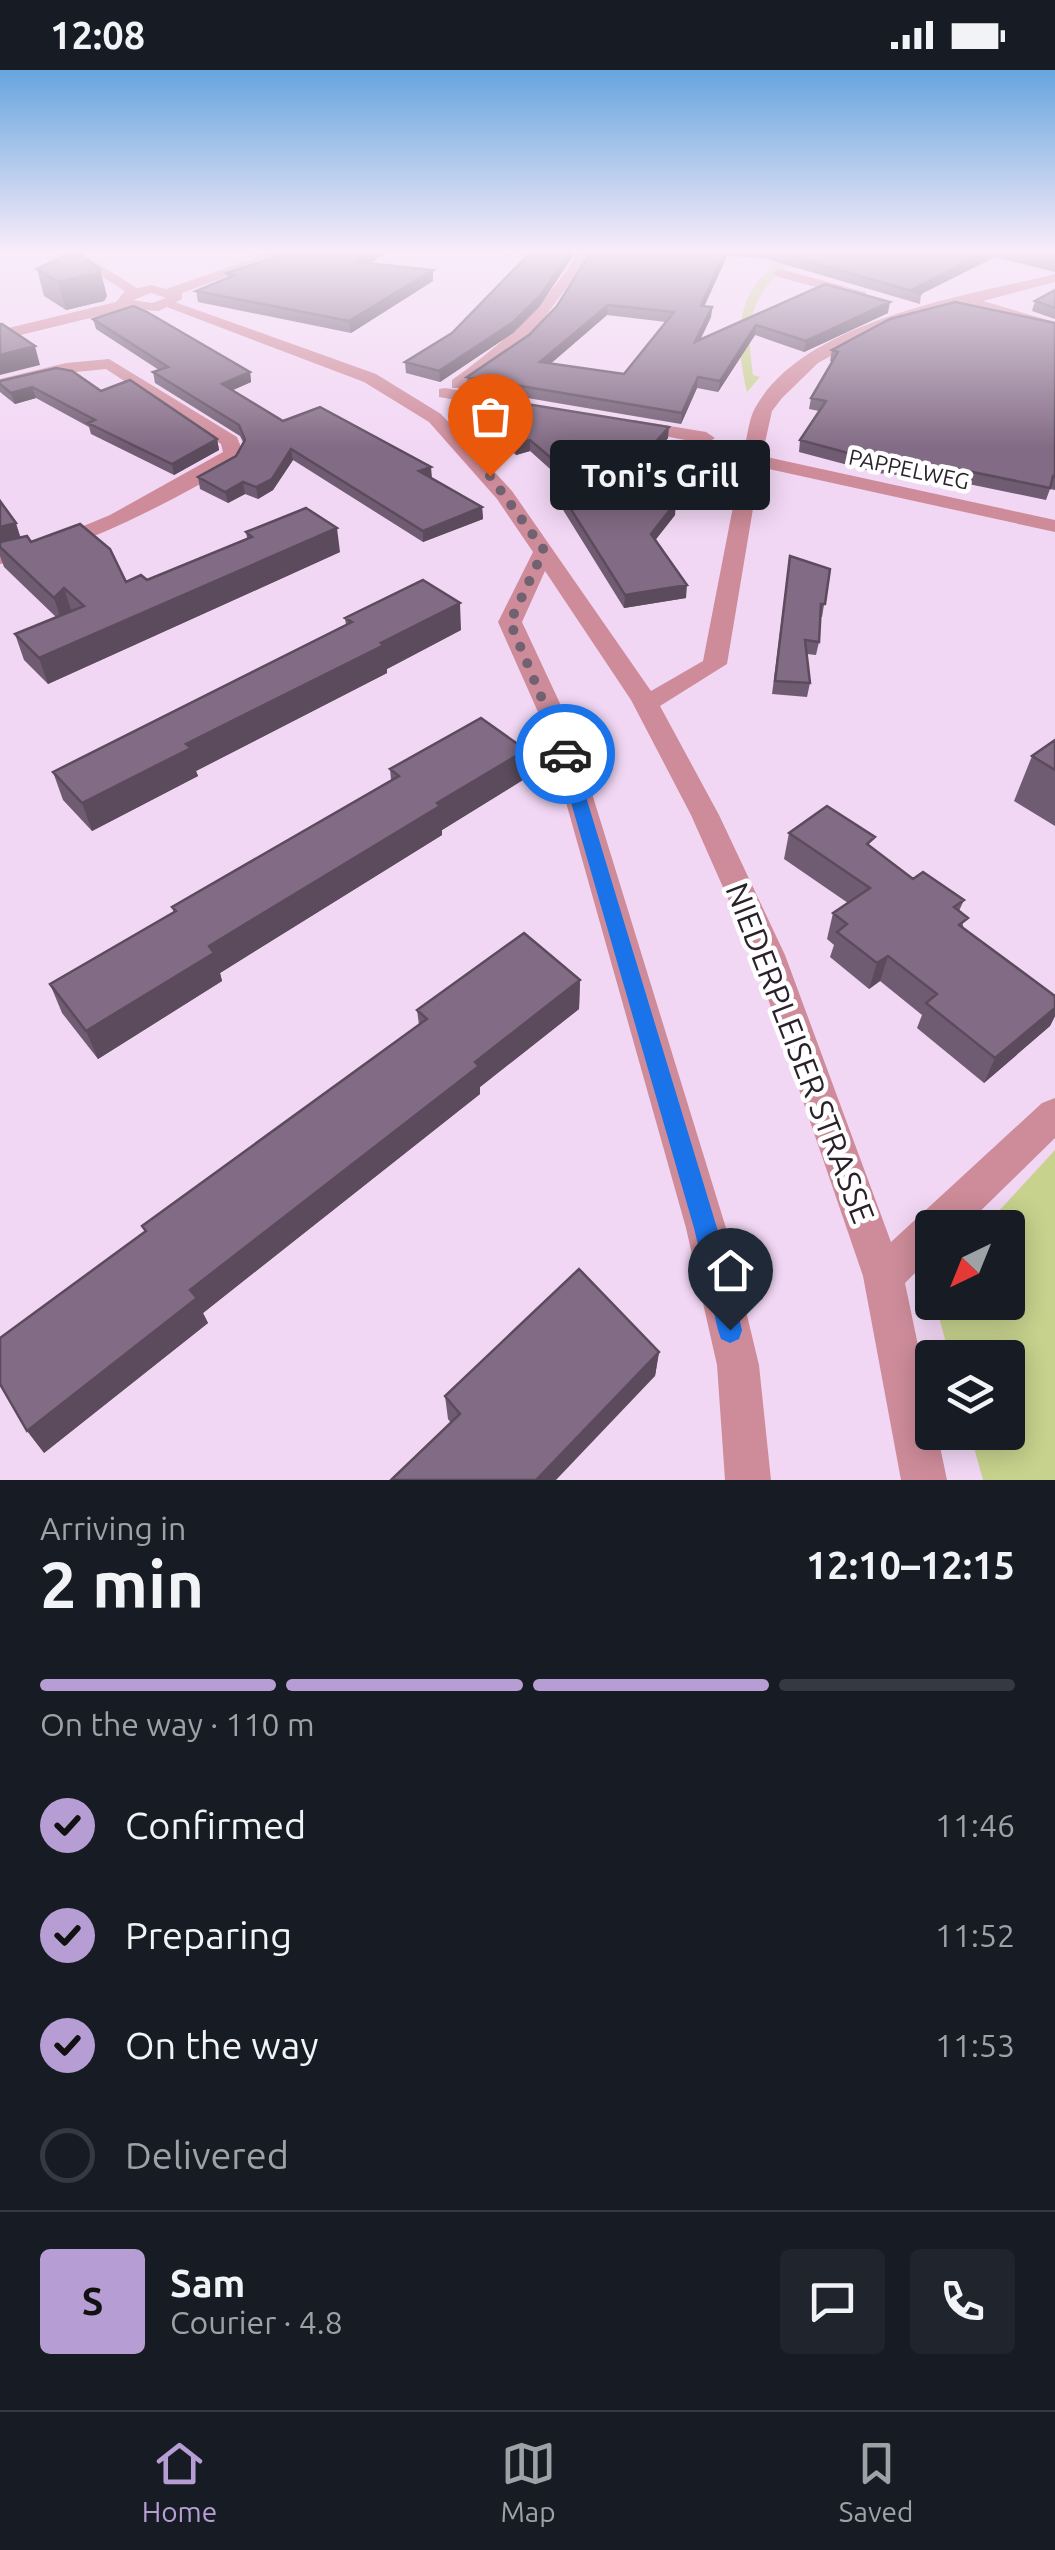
<!DOCTYPE html>
<html lang="en">
<head>
<meta charset="utf-8">
<style>
  :root { --surface:#171b24; --page:#20242c; --text:#f1f3f6; --muted:#9ea1a6; --line:#363941; --accent:#b69ed4 }
  body { margin:0; font-family:Ubuntu,sans-serif; background:var(--page); color:var(--text); height:100vh; display:flex; flex-direction:column; font-size:38px; white-space:nowrap }
  * { box-sizing:border-box; margin:0 }
  p { font-size:32px; color:var(--muted) }
  .icon { flex:none; width:55px; height:55px; fill:none; stroke:currentColor; stroke-width:2; stroke-linecap:round; stroke-linejoin:round }
  .map { position:relative; height:1410px; overflow:hidden }
  .panel { display:flex; flex-direction:column; background:var(--surface); flex:1 }
  .panel>* { flex:none }
  .needle { width:65px; rotate:223deg }
  .controls { position:absolute; left:915px; top:1140px; display:grid; gap:20px }
  .controls a { display:grid; place-items:center; width:110px; height:110px; border-radius:10px; background:var(--surface); box-shadow:0 5px 25px #0003; font-size:50px }
  .pin { position:absolute; display:grid; place-items:center; width:85px; height:85px; color:#fff; margin:-102px -42px; border-radius:50% 50% 50% 0; rotate:-45deg; box-shadow:0 0 10px #0007 }
  .pin .icon { rotate:45deg }
  .courier { position:absolute; display:grid; place-items:center; width:100px; height:100px; margin:-50px; border:8px solid #1a73e8; border-radius:50%; background:#fff; color:#222; box-shadow:0 2px 12px #0007 }
  .bubble { position:absolute; height:70px; border-radius:10px; background:var(--surface); box-shadow:0 5px 25px #0003; font-size:32px; font-weight:700; line-height:70px; text-align:center }
  .overview em { font-style:normal; font-weight:700 }
  .overview div { display:flex; flex-direction:column-reverse }
  .overview { display:flex; align-items:center; justify-content:space-between; height:170px; padding:0 40px }
  h1 { font-size:65px; font-weight:700; line-height:75px }
  .bar { display:grid; grid-template-columns:repeat(4,1fr); gap:15px 10px; align-content:center; height:120px; padding:0 40px }
  .bar i { height:12px; border-radius:8px; background:var(--line) }
  .bar .current { background:var(--accent) }
  .bar p { grid-column:span 4 }
  .line { display:flex; align-items:center; gap:25px; padding:0 40px; border-top:2px solid var(--line) }
  .line div { flex:1 }
  .round { display:grid; place-items:center; flex:none; width:105px; height:105px; border-radius:10px; background:var(--page) }
  ol { padding:0 40px; list-style:none }
  li { display:flex; align-items:center; gap:30px; height:110px }
  li p { margin-inline-start:auto }
  li .icon { padding:10px; border-radius:50%; background:var(--accent); color:#111; stroke-width:4 }
  li:last-child { color:var(--muted) }
  li i { width:55px; height:55px; border:5px solid var(--line); border-radius:50% }
  .status { display:flex; justify-content:space-between; align-items:center; height:70px; padding:0 50px; background:var(--surface); direction:ltr }
  .status svg { height:28px; fill:currentColor }
  .menu { display:flex; justify-content:space-around; align-items:center; height:140px; border-top:2px solid var(--line); background:var(--surface); font-size:28px; color:var(--muted) }
  .menu a { display:grid; justify-items:center; gap:5px }
  .menu .current { color:var(--accent) }
  .map>svg:first-child { display:block }
  .green { fill:#c7d28d }
  .lines { fill:none; stroke-linecap:round; stroke-linejoin:round }
  .minor { fill:#ce8c9a; fill-rule:evenodd }
  .tertiary { fill:#ce8c9a; fill-rule:evenodd }
  .wall { fill:#705c72; fill-rule:evenodd }
  .shaded-wall { fill:#5b4b5c }
  .building { fill:#826b84; stroke:#5b4b5c; stroke-width:2.5; fill-rule:evenodd }
  .route { fill:#1a73e8 }
  .done { stroke:#716171; stroke-width:10; stroke-dasharray:0 18 }
  .labels { text-anchor:middle; stroke-width:9; stroke-linejoin:round; paint-order:stroke }
  .far-street-label { font-size:22px; fill:#2b212b; stroke:#fff }
  .near-street-label { font-size:32px; fill:#2b212b; stroke:#fff }
</style>
</head>
<body>
<div class="status"><b>12:08</b><svg viewBox="0 0 49 12"><path d="M0 12V9h3v3zM5 12V6h3v6zM10 12V3h3v9zM15 12V0h3v12zM26 1h20v11H26zM47 4h2v5h-2z"/></svg></div>
<div class="map">
<svg width="1055" height="1410" viewBox="0 0 1055 1410">
  <rect width="100%" height="100%" fill="#f2d7f4"/>
  <!-- green -->
  <path class="green" d="M813 180C755 215 743 239 753 305L760 307 747 322C731 256 738 198 813 180Z
    M1055 1080V1410H983L970 1363 1008 1362V1288L950 1287 935 1233 1008 1232V1158L984 1157Z"/>
  <g class="lines">
    <!-- minor -->
    <path class="minor" d="M60 180H77L143 222 131 225Z
      M580 180H594L536 259 464 318H452V310C504 273 546 235 580 180Z
      M780 199 865 222 867 225 860 229 775 206 773 203Z
      M1055 204V212L983 231 1055 252V262L966 235 886 256 818 293 782 328 772 341 762 386 1055 450V462L760 397 727 594 660 636 719 745 785 885 891 1172 1042 1033 1055 1028V1068L963 1158H932V1186L905 1213 932 1342V1362H937L947 1410H901L863 1206 753 885 691 745 631 630 545 501 522 552 564 642 586 704 726 1158 759 1295 771 1410H725L717 1295 686 1158 558 704 538 642 498 552 533 482 497 429 429 352 364 312 159 234 172 231 376 304 441 344 512 421 651 621 703 591 745 375C748 363 749 349 755 338 804 250 965 226 1055 204Z
      M109 289 237 367 243 382 235 395C159 437 86 478 0 494V480L52 469 110 445 223 382 221 374 106 299 66 303 0 319V309L66 293Z
      M445 318 508 329 517 334 508 339 439 327V319Z
      M634 350 706 362 715 368 706 374 628 359V351Z"/>
    <!-- tertiary -->
    <path class="tertiary" d="M277 180H299L182 223V229L159 241 127 239 0 270V260L116 232 125 221 151 215 166 219ZM151 223 166 228 152 233 133 230Z"/>
  </g>
  <!-- wall -->
  <path class="wall" d="M388 180 370 194 433 211 351 263 198 232 196 221 228 208 227 203 277 186V181Z
    M592 180H1055V202L995 187 921 224 920 234 763 188 727 186 704 236 712 237 711 247 700 270 825 214 888 243 804 282 755 265 718 322 697 318 681 354 468 318 467 307 529 265 557 236ZM607 245 666 252 624 304 551 293Z
    M37 199 107 226 104 231 66 240 44 226Z
    M1055 220V249L1032 241 1035 231Z
    M540 236 513 263 440 312 406 303 405 292Z
    M93 249 250 302 251 312 233 320 283 351 431 408 482 437 483 449 423 472 293 390 273 420 258 429 245 424 228 433 200 419 198 407 236 386 243 372 240 366 155 313 153 302 159 300 96 259Z
    M1055 253V420L1050 419 1046 430 954 411 878 403 799 382 800 370 819 341 809 339 811 328 833 292 830 291 832 280Z
    M0 311 101 321 217 369 219 380 174 405 91 364 89 357 36 328 15 334 0 322Z
    M469 331 668 368 644 397 659 413 649 426 675 445 655 470 686 528 624 538 560 435V422L568 415 530 381 516 385 469 342Z
    M0 431 20 467 126 512 147 510 247 468 246 462 340 482 48 614 24 590 15 564 56 547 4 497 0 486Z
    M788 499H830L822 547H820L819 572 816 585 807 584 810 613 807 627 772 624Z
    M345 548 461 560 387 599V603L196 701 198 706 92 761 63 730 53 702 346 555Z
    M1055 670V756L1014 731 1032 686Z
    M390 699 526 708 442 760V765L220 903 222 911 98 989 62 943 50 914 174 843 172 837 391 710Z
    M789 763 872 778 913 809 964 830 959 841 964 859 1055 926V946L1050 956 984 1013 917 958 922 945 880 911 869 919 830 887 834 875 827 869 833 843 848 833 784 789Z
    M580 910 579 939 480 1017V1024L203 1243 208 1253 44 1383 145 1162 142 1156 419 955 417 940Z
    M659 1282 655 1306 451 1353 448 1349 445 1326Z"/>
  <!-- shaded-wall -->
  <path class="shaded-wall" d="M372 180H388L357 203 356 192Z
    M571 180H577L540 236 513 263 440 312 439 301Z
    M726 180H727V186L700 246 701 236Z
    M991 180H997L995 187 921 224 911 220Z
    M100 199 107 226 104 231 66 240 58 212Z
    M433 200V211L351 263 349 251Z
    M890 232 888 243 804 282 806 271Z
    M608 235 607 245 540 303V292Z
    M712 237 711 247 694 283 695 272Z
    M756 255 755 265 718 322 720 311Z
    M35 276 40 295 0 305V285Z
    M250 302 251 312 224 324 222 314Z
    M698 307 697 318 681 354 682 343Z
    M32 317 36 328 15 334 11 323Z
    M669 357 668 368 635 407V395Z
    M217 369 219 380 174 405 172 394Z
    M530 370V381L516 385V373Z
    M291 379 293 390 273 420 258 429 256 417Z
    M431 397 432 408 419 401Z
    M660 401 659 413 640 437 641 424Z
    M243 412 245 424 228 433 225 422Z
    M676 432 675 445 650 477 651 464Z
    M482 437 483 449 423 472V461Z
    M16 453 22 472 0 477V457Z
    M337 458 340 482 48 614 39 588Z
    M687 515 686 528 624 538 625 525Z
    M64 518 72 543 62 553 54 528Z
    M460 533 461 560 387 599V603L196 701 198 706 92 761 82 733 186 674Z
    M526 680V708L442 760V765L220 903 222 911 98 989 86 961 209 876 437 733Z
    M888 886 880 911 869 919 877 893Z
    M580 910 579 939 480 1017V1024L203 1243 208 1253 44 1383 27 1361 190 1220 475 992Z
    M1055 938V946L1050 956 984 1013 995 988Z
    M659 1282 655 1306 556 1410H536Z"/>
  <!-- building -->
  <path class="building" d="M372 180 356 192 433 200 349 251 196 221 235 205 227 203 285 184 277 180Z
    M533 180H571L540 226 512 253 439 301 405 292 452 263Z
    M592 180H726L701 236 712 237 695 272 825 214 890 232 806 271 756 255 720 311 698 307 682 343 467 307 529 265 557 236ZM608 235 674 242 624 304 540 292Z
    M769 180H991L911 220 922 224Z
    M1011 180H1055V192Z
    M74 181 100 199 97 203 58 212 37 199Z
    M1055 220V238L1035 231Z
    M955 232 1055 253V407L1053 406 1050 418 958 399 881 392 800 370 826 331 811 328 838 282 832 280 890 249Z
    M133 236 147 242 250 302 222 314 283 351 320 337 431 397 419 401 482 437 423 461 291 379 272 409 256 417 243 412 225 422 198 407 236 386 245 370 239 355 153 302 168 297 93 249Z
    M0 254H2L35 276 0 285Z
    M56 298 72 301 101 321 130 310 217 369 172 394 88 353 95 350 32 317 11 323 0 314V311Z
    M477 326 669 357 635 395 660 401 641 424 676 432 651 464 687 515 625 525 560 422 575 408 530 370 516 373 469 331Z
    M0 431 16 453 0 457Z
    M306 438 337 458 39 588 15 564 84 536 64 518 54 528 0 477V472L27 466 31 472 80 454 110 479 126 512 141 505 147 510 252 467 246 462Z
    M790 486 830 499 825 534H821L819 572 805 570 810 613 775 611Z
    M423 510 460 533 381 573 384 575 186 674 191 678 82 733 53 702 352 552 345 548Z
    M481 648 526 680 437 733 440 736 209 876 214 883 86 961 50 914 176 841 172 837 399 706 390 699Z
    M1055 670V700L1032 686Z
    M827 736 875 767 867 774 913 809 923 802 964 830 954 837 968 848 959 855 1055 926V938L995 988 926 933 937 924 888 886 877 893 837 862 847 854 833 843 870 818 789 763Z
    M524 863 580 910 475 992 479 996 190 1220 197 1228 27 1361 0 1314V1268L146 1161 142 1156 427 949 417 940Z
    M579 1199 659 1282 536 1410H391L460 1344 445 1326Z"/>
  <!-- sky -->
  <linearGradient id="sky" x2="0" y2="1"><stop stop-color="#67a5de"/><stop offset="0.48" stop-color="#f9edfa"/><stop offset="1" stop-color="#f9edfa" stop-opacity="0"/></linearGradient>
  <rect width="1055" height="378" fill="url(#sky)"/>
  <!-- route -->
  <path class="route" d="M565 678 573 684 717 1158 742 1260 739 1269 730 1273 721 1269 718 1260 694 1158 557 684Z"/>
  <g class="lines">
    <!-- done -->
    <path class="done" d="M490 406 544 480 510 552 565 684"/>
  </g>
  <g class="labels">
    <!-- far-street labels -->
    <g class="far-street-label">
      <text transform="translate(909 399) rotate(12)" y="8">PAPPELWEG</text>
    </g>
    <!-- near-street labels -->
    <g class="near-street-label">
      <text transform="translate(800 983) rotate(69)" y="11">NIEDERPLEISER STRASSE</text>
    </g>
  </g>
</svg>
<div class="controls">
<a><svg class="needle" viewBox="-14 -14 28 28"><path d="M0-13l5 13h-10z" fill="#e53935"/><path d="M0 13l5-13h-10z" fill="#9ea1a6"/></svg></a>
<a><svg class="icon" aria-label="layers" viewBox="0 0 24 24"><path d="M12 4l9 5-9 5-9-5zM3 14l9 5 9-5"/></svg></a>
</div>
<div class="pin" style="left:490px;top:406px;background:#ea580c"><svg class="icon" aria-label="bag" viewBox="0 0 24 24"><path d="M5 8h14l-1 12H6zM9 8a3 3 0 0 1 6 0"/></svg></div>
<div class="pin" style="left:730px;top:1260px;background:#1f2937"><svg class="icon" aria-label="home" viewBox="0 0 24 24"><path d="M3 11l9-7 9 7M6 9v11h12V9"/></svg></div>
<div class="courier" style="left:565px;top:684px"><svg class="icon" aria-label="car" viewBox="0 0 24 24"><path d="M5 17H2v-5l4-1 3-4h7l3 4 3 1v5h-3M9 17h6M6 11h13"/><circle cx="7" cy="17" r="2"/><circle cx="17" cy="17" r="2"/></svg></div>
<div class="bubble" style="left:550px;top:370px;width:220px">Toni's Grill</div>
</div>
<section class="panel">
<div class="overview"><div><h1>2 min</h1><p>Arriving in</p></div><em>12:10–12:15</em></div>
<div class="bar"><i class="current"></i><i class="current"></i><i class="current"></i><i></i><p>On the way · 110 m</p></div>
<ol>
<li><svg class="icon" aria-label="check" viewBox="0 0 24 24"><path d="M5 12l5 5 9-10"/></svg>Confirmed<p>11:46</p></li>
<li><svg class="icon" aria-label="check" viewBox="0 0 24 24"><path d="M5 12l5 5 9-10"/></svg>Preparing<p>11:52</p></li>
<li><svg class="icon" aria-label="check" viewBox="0 0 24 24"><path d="M5 12l5 5 9-10"/></svg>On the way<p>11:53</p></li>
<li><i></i>Delivered</li>
</ol>
<div class="line" style="height:180px"><b class="round" style="background:var(--accent);color:#111">S</b><div><b>Sam</b><p>Courier · 4.8</p></div><a class="round"><svg class="icon" aria-label="chat" viewBox="0 0 24 24"><path d="M4 5h16v11H9l-5 4z"/></svg></a><a class="round"><svg class="icon" aria-label="phone" viewBox="0 0 24 24"><path d="M5 4h4l2 5-3 2q2 4 5 5l2-3 5 2v4C11 20 4 13 5 4z"/></svg></a></div>
</section>
<nav class="menu">
<a class="current"><svg class="icon" aria-label="home" viewBox="0 0 24 24"><path d="M3 11l9-7 9 7M6 9v11h12V9"/></svg>Home</a>
<a><svg class="icon" aria-label="map" viewBox="0 0 24 24"><path d="M3 6l6-2 6 2 6-2v14l-6 2-6-2-6 2zM9 4v14M15 6v14"/></svg>Map</a>
<a><svg class="icon" aria-label="saved" viewBox="0 0 24 24"><path d="M7 4h10v16l-5-4-5 4z"/></svg>Saved</a>
</nav>
</body>
</html>
